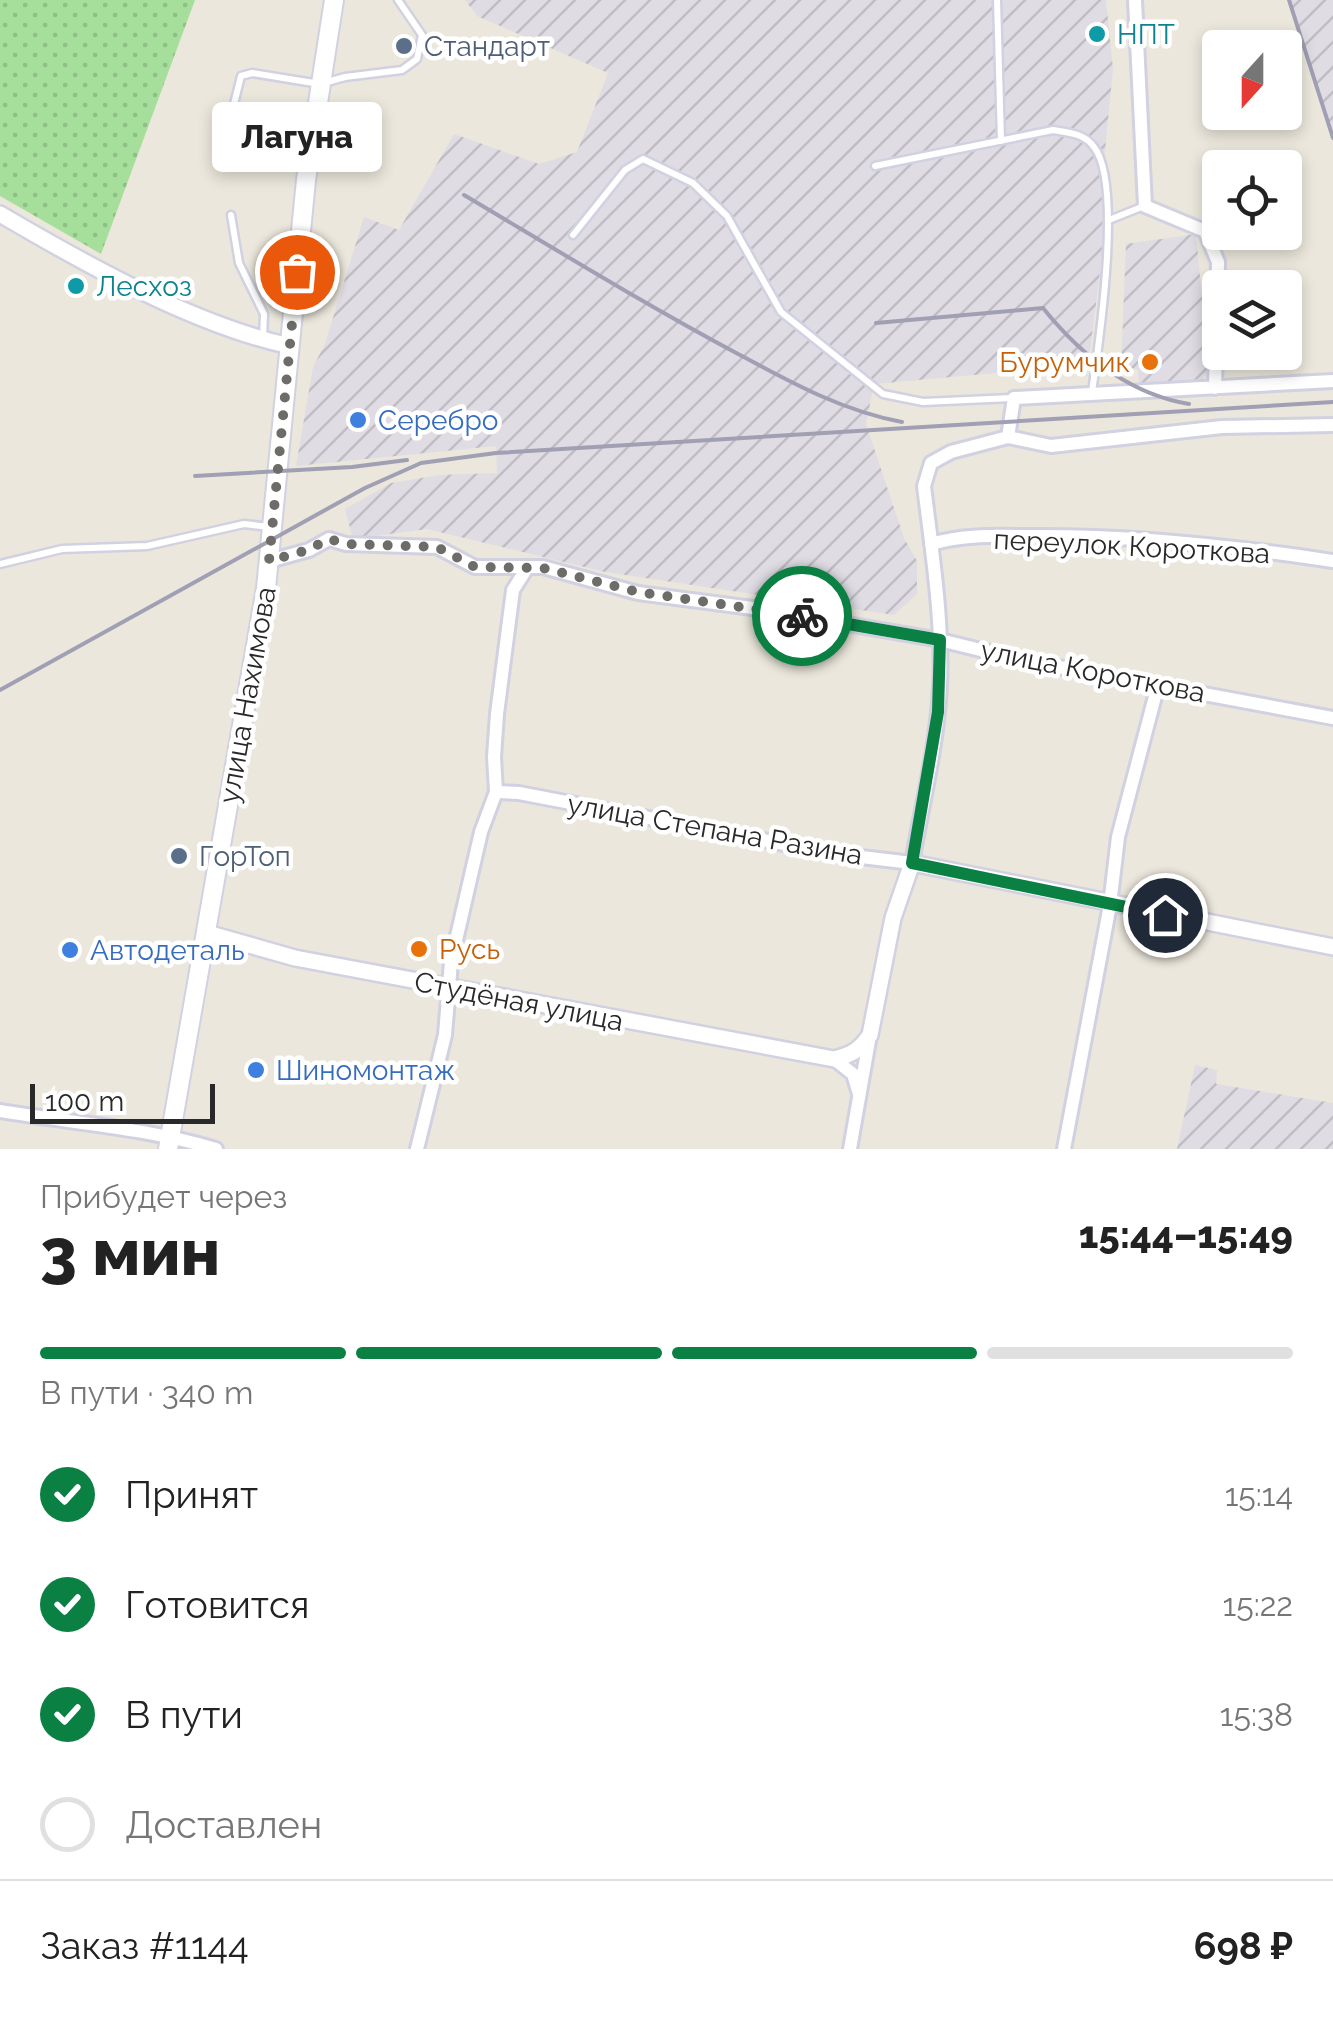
<!DOCTYPE html>
<html lang="ru">
<head>
<meta charset="utf-8">
<style>
  :root { --surface:#fff; --page:#f6f6f6; --text:#222; --muted:#767676; --line:#e0e0e0; --accent:#0b8043 }
  body { margin:0; font-family:Raleway,sans-serif; background:var(--page); color:var(--text); height:100vh; display:flex; flex-direction:column; font-size:38px; white-space:nowrap }
  * { box-sizing:border-box; margin:0 }
  p { font-size:32px; color:var(--muted) }
  .icon { flex:none; width:55px; height:55px; fill:none; stroke:currentColor; stroke-width:2; stroke-linecap:round; stroke-linejoin:round }
  .map { position:relative; height:1149px; overflow:hidden }
  .drawer { display:flex; flex-direction:column; background:var(--surface); flex:1 }
  .drawer>* { flex:none }
  .needle { width:65px; rotate:201deg }
  .fabs { position:absolute; left:1202px; top:30px; display:grid; gap:20px }
  .fabs a { display:grid; place-items:center; width:100px; height:100px; border-radius:10px; background:var(--surface); box-shadow:0 5px 15px #0003; font-size:50px }
  .scale { position:absolute; left:30px; bottom:25px; width:185px; box-sizing:border-box; padding-left:10px; border:5px solid #292929; border-top:0; font-size:28px; line-height:35px; white-space:nowrap; color:#292929; -webkit-text-stroke:8px #fff; paint-order:stroke }
  .pin { position:absolute; display:grid; place-items:center; width:85px; height:85px; color:#fff; margin:-42px; border:5px solid #fff; border-radius:50%; box-shadow:0 2px 10px #0007 }
  .courier { position:absolute; display:grid; place-items:center; width:100px; height:100px; margin:-50px; border:8px solid #0b8043; border-radius:50%; background:#fff; color:#222; box-shadow:0 2px 12px #0007 }
  .bubble { position:absolute; height:70px; border-radius:10px; background:var(--surface); box-shadow:0 5px 15px #0003; font-size:32px; font-weight:800; line-height:70px; text-align:center }
  .overview em { font-style:normal; font-weight:800 }
  .overview div { display:flex; flex-direction:column-reverse }
  .overview { display:flex; align-items:center; justify-content:space-between; height:170px; padding:0 40px }
  h1 { font-size:65px; font-weight:800; line-height:75px }
  .bar { display:grid; grid-template-columns:repeat(4,1fr); gap:15px 10px; align-content:center; height:120px; padding:0 40px }
  .bar i { height:12px; border-radius:8px; background:var(--line) }
  .bar .current { background:var(--accent) }
  .bar p { grid-column:span 4 }
  .line { display:flex; align-items:center; gap:25px; padding:0 40px; border-top:2px solid var(--line) }
  .line div { flex:1 }
  ol { padding:0 40px; list-style:none }
  li { display:flex; align-items:center; gap:30px; height:110px }
  li p { margin-inline-start:auto }
  li .icon { padding:10px; border-radius:50%; background:var(--accent); color:#fff; stroke-width:4 }
  li:last-child { color:var(--muted) }
  li i { width:55px; height:55px; border:5px solid var(--line); border-radius:50% }
  .map>svg:first-child { display:block }
  .industrial { fill:url(#industrial-furrows) }
  .garden { fill:url(#garden-dots) }
  .lines { fill:none; stroke-linecap:round; stroke-linejoin:round }
  .service-casing { stroke:#d1d1e1; stroke-width:11 }
  .minor-casing { stroke:#d1d1e1; stroke-width:18 }
  .tertiary-casing { stroke:#d1d1e1; stroke-width:20 }
  .secondary-casing { stroke:#d1d1e1; stroke-width:22 }
  .service { stroke:#fff; stroke-width:6 }
  .minor { stroke:#fff; stroke-width:12 }
  .tertiary { stroke:#fff; stroke-width:15 }
  .secondary { stroke:#fff; stroke-width:18 }
  .rail { stroke:#a09fb3; stroke-width:4 }
  .done { stroke:#6d6c68; stroke-width:10; stroke-dasharray:0 18 }
  .route { stroke:#0b8043; stroke-width:12 }
  .culture-dot { fill:#0f9aa8; stroke:#fff; stroke-width:4 }
  .service-dot { fill:#5c6f8a; stroke:#fff; stroke-width:4 }
  .food-dot { fill:#e8710a; stroke:#fff; stroke-width:4 }
  .shop-dot { fill:#3f7fe0; stroke:#fff; stroke-width:4 }
  .labels { text-anchor:middle; stroke-width:9; stroke-linejoin:round; paint-order:stroke }
  .culture-label { font-size:28px; fill:#0d838f; stroke:#fff; text-anchor:start }
  .service-label { font-size:28px; fill:#4e5e75; stroke:#fff; text-anchor:start }
  .food-label { font-size:28px; fill:#c56008; stroke:#fff; text-anchor:end }
  .shop-label { font-size:28px; fill:#366cbe; stroke:#fff; text-anchor:start }
  .street-label { font-size:28px; fill:#292929; stroke:#fff }
</style>
</head>
<body>
<div class="map">
<svg width="1333" height="1149" viewBox="0 0 1333 1149">
  <defs>
    <pattern id="industrial-furrows" width="10" height="10" patternUnits="userSpaceOnUse" patternTransform="scale(2.5)"><rect width="10" height="10" fill="#e0dce4"/><path d="M-1 1l2-2M0 10L10 0M9 11l2-2" fill="none" stroke="#c0bdc4"/></pattern>
    <pattern id="garden-dots" width="8" height="8" patternUnits="userSpaceOnUse" patternTransform="scale(2.5)"><rect width="8" height="8" fill="#a6df9b"/><path d="M2 2h.1M6 6h.1" fill="none" stroke="#8fbf86" stroke-width="1.8" stroke-linecap="round"/></pattern>
  </defs>
  <rect width="100%" height="100%" fill="#ebe7dc"/>
  <!-- industrial -->
  <path class="industrial" d="M465 0H1106L1113 69 1102 182 1103 247 1087 376 1052 368 874 384 866 424 904 538 917 561V594L894 615 605 572 427 529 353 539 345 509 391 483 440 475 497 473 496 446 296 466 313 367 325 344 364 217 399 230 454 134 539 164 577 152 608 73 477 16Z
    M1289 0H1333V138L1329 129Z
    M1196 234 1209 371 1201 381 1139 383 1138 369 1121 368 1126 244Z
    M1195 1065 1217 1070 1216 1084 1333 1103V1149H1177Z"/>
  <!-- garden -->
  <path class="garden" d="M0 0H195L101 254 0 196Z"/>
  <g class="lines">
    <!-- service casing -->
    <g class="service-casing">
      <path id="service" d="M997 0 1001 141
        M230 120 241 76 252 73 320 84 345 77 402 70 417 59 422 35 398 0
        M875 166 1053 130C1069 133 1084 133 1094 147 1123 184 1099 343 1092 392
        M231 215 239 263 264 314 263 338
        M1109 220 1144 206
        M573 235 625 170 643 159 693 183 727 216 781 312 883 394 923 402 1012 398
        M0 564 62 549 147 546 244 524 270 527"/>
    </g>
    <!-- minor casing -->
    <g class="minor-casing">
      <path id="minor" d="M1135 0 1145 206 1205 231 1218 262 1215 388
        M1008 437 1014 398 1333 381
        M931 544C964 534 997 536 1031 536 1131 535 1234 546 1333 561
        M269 561 309 550 329 539 346 544 437 547 475 567H543L638 593 760 609 940 640 1021 660 1333 718
        M496 792 519 793 836 854 912 863C922 805 937 746 940 687 943 620 932 552 924 486L931 463 951 452 1008 437 1051 446 1222 427 1333 425
        M834 1059 853 1074 859 1094
        M0 1111C72 1123 146 1128 216 1149
        M417 1149 445 1035 451 962 481 832 496 792 494 757 497 714 513 590 527 568
        M850 1149 870 1035
        M1064 1149 1110 905 1118 837 1158 685"/>
    </g>
    <!-- tertiary casing -->
    <g class="tertiary-casing">
      <path id="tertiary" d="M0 214C85 264 194 325 290 346
        M207 933 295 958 834 1059C851 1055 860 1050 870 1035L893 918 912 863 1333 947"/>
    </g>
    <!-- secondary casing -->
    <g class="secondary-casing">
      <path id="secondary" d="M168 1149 266 588 306 180 334 0"/>
    </g>
    <!-- service -->
    <use href="#service" class="service"/>
    <!-- minor -->
    <use href="#minor" class="minor"/>
    <!-- tertiary -->
    <use href="#tertiary" class="tertiary"/>
    <!-- secondary -->
    <use href="#secondary" class="secondary"/>
    <!-- rail -->
    <path class="rail" d="M1289 0 1333 138
      M464 195C555 249 646 305 740 355 792 383 843 411 902 422
      M876 323 1043 308C1080 354 1129 394 1189 404
      M195 476 352 467 407 460
      M0 690 365 488 421 463 496 453 1333 402"/>
  </g>
  <g class="lines">
    <!-- done -->
    <path class="done" d="M297 272 269 561 308 550 329 539 346 544 437 547 475 567 543 568 638 592 802 616"/>
    <!-- route -->
    <path class="route" d="M802 616 940 640 938 712 912 863 1165 915"/>
  </g>
  <!-- markers -->
  <g class="culture-dot">
    <circle cx="1097" cy="34" r="10"/>
    <circle cx="76" cy="286" r="10"/>
  </g>
  <g class="service-dot">
    <circle cx="404" cy="46" r="10"/>
    <circle cx="179" cy="856" r="10"/>
  </g>
  <g class="food-dot">
    <circle cx="1150" cy="362" r="10"/>
    <circle cx="419" cy="949" r="10"/>
  </g>
  <g class="shop-dot">
    <circle cx="358" cy="420" r="10"/>
    <circle cx="70" cy="950" r="10"/>
    <circle cx="256" cy="1070" r="10"/>
  </g>
  <g class="labels">
    <!-- culture labels -->
    <g class="culture-label">
      <text x="1117" y="44">НПТ</text>
      <text x="96" y="296">Лесхоз</text>
    </g>
    <!-- service labels -->
    <g class="service-label">
      <text x="424" y="56">Стандарт</text>
      <text x="199" y="866">ГорТоп</text>
    </g>
    <!-- food labels -->
    <g class="food-label">
      <text x="1130" y="372">Бурумчик</text>
      <text x="439" y="959" text-anchor="start">Русь</text>
    </g>
    <!-- shop labels -->
    <g class="shop-label">
      <text x="378" y="430">Серебро</text>
      <text x="90" y="960">Автодеталь</text>
      <text x="276" y="1080">Шиномонтаж</text>
    </g>
    <!-- street labels -->
    <g class="street-label">
      <text transform="translate(1132 546) rotate(3)" y="10">переулок Короткова</text>
      <text transform="translate(1093 671) rotate(11)" y="10">улица Короткова</text>
      <text transform="translate(247 695) rotate(-80)" y="10">улица Нахимова</text>
      <text transform="translate(715 829) rotate(10)" y="10">улица Степана Разина</text>
      <text transform="translate(519 1001) rotate(11)" y="10">Студёная улица</text>
    </g>
  </g>
</svg>
<div class="fabs">
<a><svg class="needle" viewBox="-14 -14 28 28"><path d="M0-13l5 13h-10z" fill="#e53935"/><path d="M0 13l5-13h-10z" fill="#767676"/></svg></a>
<a><svg class="icon" aria-label="locate" viewBox="0 0 24 24"><circle cx="12" cy="12" r="6"/><path d="M12 2v4M12 18v4M2 12h4M18 12h4"/></svg></a>
<a><svg class="icon" aria-label="layers" viewBox="0 0 24 24"><path d="M12 4l9 5-9 5-9-5zM3 14l9 5 9-5"/></svg></a>
</div>
<div class="scale">100 m</div>
<div class="pin" style="left:297px;top:272px;background:#ea580c"><svg class="icon" aria-label="bag" viewBox="0 0 24 24"><path d="M5 8h14l-1 12H6zM9 8a3 3 0 0 1 6 0"/></svg></div>
<div class="pin" style="left:1165px;top:915px;background:#1f2937"><svg class="icon" aria-label="home" viewBox="0 0 24 24"><path d="M3 11l9-7 9 7M6 9v11h12V9"/></svg></div>
<div class="courier" style="left:802px;top:616px"><svg class="icon" aria-label="bike" viewBox="0 0 24 24"><circle cx="6" cy="16" r="4"/><circle cx="18" cy="16" r="4"/><path d="M6 16l4-8h5l3 8M10 8l3 8H6M13 5h3"/></svg></div>
<div class="bubble" style="left:212px;top:102px;width:170px">Лагуна</div>
</div>
<section class="drawer">
<div class="overview"><div><h1>3 мин</h1><p>Прибудет через</p></div><em>15:44–15:49</em></div>
<div class="bar"><i class="current"></i><i class="current"></i><i class="current"></i><i></i><p>В пути · 340 m</p></div>
<ol>
<li><svg class="icon" aria-label="check" viewBox="0 0 24 24"><path d="M5 12l5 5 9-10"/></svg>Принят<p>15:14</p></li>
<li><svg class="icon" aria-label="check" viewBox="0 0 24 24"><path d="M5 12l5 5 9-10"/></svg>Готовится<p>15:22</p></li>
<li><svg class="icon" aria-label="check" viewBox="0 0 24 24"><path d="M5 12l5 5 9-10"/></svg>В пути<p>15:38</p></li>
<li><i></i>Доставлен</li>
</ol>
<div class="line" style="height:130px"><div>Заказ #1144</div><b>698 ₽</b></div>
</section>
</body>
</html>
